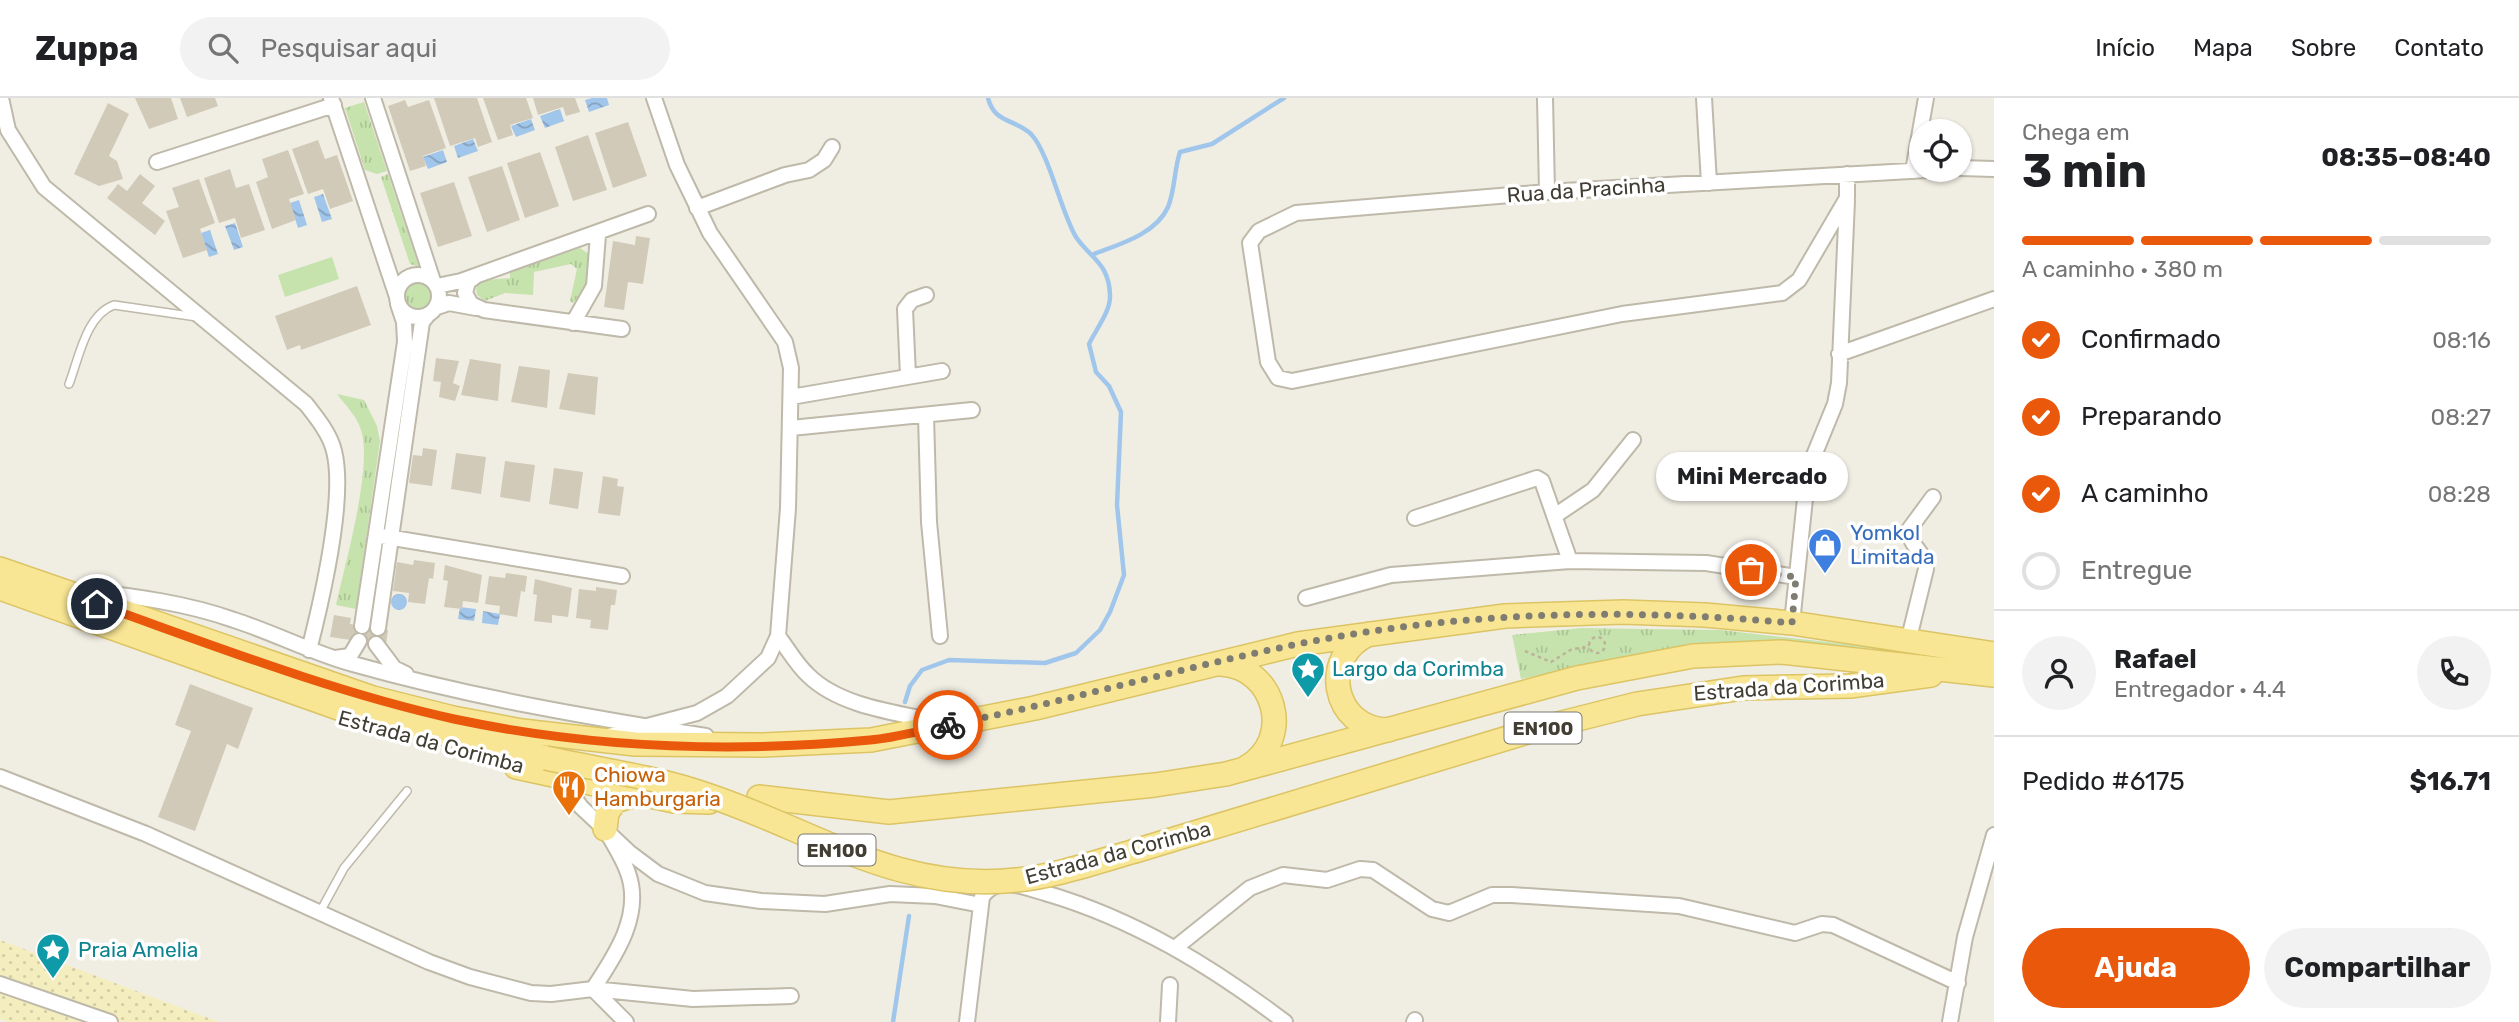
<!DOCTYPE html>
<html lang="pt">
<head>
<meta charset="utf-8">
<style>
  :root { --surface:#fff; --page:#f2f2f2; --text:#202124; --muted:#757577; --line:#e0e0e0; --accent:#ea580c }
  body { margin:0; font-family:Rubik,sans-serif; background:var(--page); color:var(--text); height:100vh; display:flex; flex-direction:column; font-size:26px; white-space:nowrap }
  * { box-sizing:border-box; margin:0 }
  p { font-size:23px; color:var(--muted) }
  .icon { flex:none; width:38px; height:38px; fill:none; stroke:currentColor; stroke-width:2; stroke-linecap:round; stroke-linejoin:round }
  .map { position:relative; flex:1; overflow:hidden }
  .details { display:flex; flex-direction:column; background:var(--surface); width:525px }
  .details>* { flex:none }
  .buttons { position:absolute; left:1909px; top:21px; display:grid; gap:14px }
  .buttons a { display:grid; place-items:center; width:63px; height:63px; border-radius:50%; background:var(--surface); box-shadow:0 2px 5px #0004; font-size:35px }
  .pin { position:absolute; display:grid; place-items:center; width:60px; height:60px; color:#fff; margin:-30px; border:4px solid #fff; border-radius:50%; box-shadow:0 2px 7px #0007 }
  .courier { position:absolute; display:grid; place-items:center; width:70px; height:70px; margin:-35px; border:5px solid #ea580c; border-radius:50%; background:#fff; color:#222; box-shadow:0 2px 9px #0007 }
  .bubble { position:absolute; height:49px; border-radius:24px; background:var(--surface); box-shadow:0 2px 5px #0004; font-size:23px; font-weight:700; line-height:49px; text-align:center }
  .summary em { font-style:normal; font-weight:700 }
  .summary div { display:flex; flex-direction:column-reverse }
  .summary { display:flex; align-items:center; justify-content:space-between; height:119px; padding:0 28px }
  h1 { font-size:46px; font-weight:700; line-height:52px }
  .bar { display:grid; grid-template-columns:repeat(4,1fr); gap:10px 7px; align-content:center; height:84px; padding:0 28px }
  .bar i { height:9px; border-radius:5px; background:var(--line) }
  .bar .selected { background:var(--accent) }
  .bar p { grid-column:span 4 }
  .line { display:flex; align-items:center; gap:18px; padding:0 28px; border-top:2px solid var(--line) }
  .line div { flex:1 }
  .round { display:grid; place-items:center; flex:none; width:74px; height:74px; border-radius:37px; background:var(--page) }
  ol { padding:0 28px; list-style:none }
  li { display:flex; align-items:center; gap:21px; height:77px }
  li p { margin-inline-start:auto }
  li .icon { padding:7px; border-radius:50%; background:var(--accent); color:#fff; stroke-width:4 }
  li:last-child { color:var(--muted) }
  li i { width:38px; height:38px; border:4px solid var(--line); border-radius:50% }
  .button { display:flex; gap:14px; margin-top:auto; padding:14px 28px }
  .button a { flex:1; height:80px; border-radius:42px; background:var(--accent); color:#fff; font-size:28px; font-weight:700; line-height:80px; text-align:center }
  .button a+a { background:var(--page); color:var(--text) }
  header { display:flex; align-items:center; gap:42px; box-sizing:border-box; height:98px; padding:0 35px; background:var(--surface); border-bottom:2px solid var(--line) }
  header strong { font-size:33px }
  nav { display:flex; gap:38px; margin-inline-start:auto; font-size:24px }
  .search { width:490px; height:63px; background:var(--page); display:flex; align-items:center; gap:18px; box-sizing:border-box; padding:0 24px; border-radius:38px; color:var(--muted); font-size:26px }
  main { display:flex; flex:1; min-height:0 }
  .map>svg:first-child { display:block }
  .grass { fill:url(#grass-tufts) }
  .sand { fill:url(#sand-dots) }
  .pitch { fill:#c6e3ad }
  .water { fill:url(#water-waves) }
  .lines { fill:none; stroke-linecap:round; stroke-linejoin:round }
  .stream { stroke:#a1c6eb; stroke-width:4.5 }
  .building { fill:#d1cab9 }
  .lane-casing { stroke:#beb9a9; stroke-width:10 }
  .street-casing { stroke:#beb9a9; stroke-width:18 }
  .primary-casing { stroke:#dcc465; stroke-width:26 }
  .path { stroke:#bcb398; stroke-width:2.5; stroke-dasharray:3.5 3.5; stroke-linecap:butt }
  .lane { stroke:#fff; stroke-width:7 }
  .street { stroke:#fff; stroke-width:14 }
  .primary { stroke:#f8e694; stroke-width:23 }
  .primary-bridge-casing { stroke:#dcc465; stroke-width:26; stroke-linecap:butt }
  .primary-bridge { stroke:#f8e694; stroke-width:23 }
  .done { stroke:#7f7c71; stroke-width:7; stroke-dasharray:0 12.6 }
  .route { stroke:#ea580c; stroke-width:9 }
  .labels { text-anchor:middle; stroke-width:7; stroke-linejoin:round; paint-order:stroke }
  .shield { fill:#fff; stroke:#7b7871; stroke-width:2 }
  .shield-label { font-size:19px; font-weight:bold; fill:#423e34 }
  .street-label { font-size:21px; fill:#423e34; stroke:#fff }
  .shop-label { font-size:21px; fill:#366cbe; stroke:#fff; text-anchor:start }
  .culture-label { font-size:21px; fill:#0d838f; stroke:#fff; text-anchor:start }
  .food-label { font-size:21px; fill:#c56008; stroke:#fff; text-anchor:start }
</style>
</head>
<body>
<header>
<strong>Zuppa</strong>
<div class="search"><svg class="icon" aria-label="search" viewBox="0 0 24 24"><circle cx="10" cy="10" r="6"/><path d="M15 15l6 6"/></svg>Pesquisar aqui</div>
<nav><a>Início</a><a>Mapa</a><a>Sobre</a><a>Contato</a></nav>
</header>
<main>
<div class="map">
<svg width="1994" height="924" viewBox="0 0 1994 924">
  <defs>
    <pattern id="grass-tufts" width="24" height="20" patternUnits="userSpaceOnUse" patternTransform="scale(1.75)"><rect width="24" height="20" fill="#c6e3ad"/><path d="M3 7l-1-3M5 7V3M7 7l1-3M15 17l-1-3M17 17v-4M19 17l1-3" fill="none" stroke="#abc495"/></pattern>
    <pattern id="sand-dots" width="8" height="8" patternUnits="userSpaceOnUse" patternTransform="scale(1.75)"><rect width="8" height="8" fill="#f4eebf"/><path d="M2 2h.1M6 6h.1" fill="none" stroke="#d2cda5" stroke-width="1.8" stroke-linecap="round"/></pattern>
    <pattern id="water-waves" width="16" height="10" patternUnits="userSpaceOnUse" patternTransform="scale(1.75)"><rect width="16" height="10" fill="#a1c6eb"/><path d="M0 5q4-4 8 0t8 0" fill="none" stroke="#85a2bf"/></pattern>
  </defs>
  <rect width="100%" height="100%" fill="#f0eee3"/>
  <!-- grass -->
  <path class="grass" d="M364 4 387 73 377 76 365 72 345 10Z
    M388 76 419 169 410 166 381 79Z
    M580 150 589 156 587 188 573 205 570 203 577 171 571 166 534 174 533 197 505 195 485 203 477 197 476 190 482 182 510 180V174Z
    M404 199a14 14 0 1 1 28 0a14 14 0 1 1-28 0Z
    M337 296 364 302 377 328 380 343 356 511 336 507C345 466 373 369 361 332 357 318 345 307 337 296Z
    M1581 530 1720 532 1926 555 1792 544 1656 555 1521 581 1512 537Z"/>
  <!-- sand -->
  <path class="sand" d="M0 842 219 924H9L0 921Z"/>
  <!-- pitch -->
  <path class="pitch" d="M332 159 339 181 285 199 278 177Z"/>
  <!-- water -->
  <path class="water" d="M592 0H607L609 7 589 14 585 2Z
    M560 11 564 23 545 30 540 18Z
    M531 21 535 32 516 39 511 28Z
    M473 41 478 53 458 60 454 48Z
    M443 52 447 64 428 71 423 59Z
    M323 96 332 121 322 124 314 99Z
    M299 102 307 127 298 130 290 105Z
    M235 125 243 149 234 152 225 128Z
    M210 132 218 156 209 159 201 135Z
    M391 504a8 8 0 1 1 16 0a8 8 0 1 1-16 0Z
    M460 509 476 511 474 523 458 521Z
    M483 513 500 516 498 527 482 525Z"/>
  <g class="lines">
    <!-- stream -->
    <path class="stream" d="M1094 156C1120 146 1156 136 1168 109 1175 92 1174 72 1180 54L1212 46 1284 0
      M905 604 910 588 922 572 949 562 1045 565 1076 555 1100 532 1110 514 1124 477 1117 407 1121 314 1109 288 1096 274 1089 246C1096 231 1111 213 1110 197 1109 165 1090 160 1076 139 1061 114 1049 55 1031 36 1015 21 994 25 988 0
      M893 924 909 818"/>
  </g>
  <!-- building -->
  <path class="building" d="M135 0H171L178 21 149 31Z
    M180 0H215L218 8 187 19Z
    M434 0H477L492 44 478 49 475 40 450 48Z
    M483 0H526L533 20 510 27 513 37 498 42Z
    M533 0H575L580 14 566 18 563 9 538 17Z
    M405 2 408 9 429 2 446 50 423 58 426 68 410 73 388 8Z
    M108 5 129 16 109 58 117 63 123 81 99 88 74 76Z
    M628 24 647 78 613 90 595 35Z
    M588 37 607 92 573 103 555 49Z
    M318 42 325 61 337 57 353 103 330 111 323 91 308 96 292 51Z
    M288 52 304 96 289 101 296 122 272 131 256 84 268 79 262 61Z
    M540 54 559 108 525 120 507 65Z
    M502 68 520 122 487 134 468 79Z
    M230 71 236 90 249 86 265 132 241 140 235 120 219 125 204 80Z
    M140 76 155 88 142 105 165 123 155 137 107 100 118 86 127 93Z
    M199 81 215 125 200 131 207 152 183 160 166 113 179 109 172 90Z
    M454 84 472 138 438 149 420 95Z
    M636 138 650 140 643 186 628 184 624 212 604 209 613 143 635 147Z
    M357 188 371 227 301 252 300 247 287 252 275 218Z
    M436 260 459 263 453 285 460 288 455 303 439 299 441 284 433 283Z
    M470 261 501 266 498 303 461 297Z
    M519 268 550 272 547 310 511 304Z
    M568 275 598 279 595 317 559 311Z
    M423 350 437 352 432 388 409 385 413 357 422 358Z
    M456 355 486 359 481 396 451 391Z
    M505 363 535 367 530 404 500 399Z
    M554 370 583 374 578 411 549 406Z
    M603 378 618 381 617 388 624 389 620 418 598 415Z
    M414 462 435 465 433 481 429 480 425 506 408 504 409 495 393 493 397 464 413 467Z
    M445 467 482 477 478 505 463 503 462 511 444 509 448 483 443 482Z
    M506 475 527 478 525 494 521 493 517 519 499 516 500 508 485 506 489 478 505 480Z
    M535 481 572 490 568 519 552 517V525L534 523 537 497 533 496Z
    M596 489 617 492 615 507H611L608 532 590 530 591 522 576 520 579 491 596 493Z
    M334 517 351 520 350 526 388 532 386 547 330 539Z
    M190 586 253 610 238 651 227 646 195 733 158 719 191 633 175 627Z"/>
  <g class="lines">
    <!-- lane casing -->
    <g class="lane-casing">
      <path id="lane" d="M69 286C79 260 86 217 114 207L197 219
        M320 814 344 770 407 693"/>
    </g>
    <!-- street casing -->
    <g class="street-casing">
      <path id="street" d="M1 0 8 32 44 89 306 306C317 320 330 336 334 353 346 399 321 505 309 552
        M331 0 397 199
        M373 0 433 183
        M1545 0 1547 94
        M1704 0 1709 85
        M157 64 334 7
        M1960 70 1994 71
        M1913 73 1926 0
        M1847 76V100L1799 182 1782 195 1622 216 1292 283 1278 280 1268 264 1250 145 1259 133 1296 115 1547 94 1927 72
        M697 110 785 77 809 72 824 62 832 49
        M397 198a21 21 0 1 1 42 0a21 21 0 1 1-42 0Z
        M476 178 468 184 465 195 471 206 484 212 622 231
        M437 188 461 183 648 116
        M437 209 449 205 476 210
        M573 225 594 188 598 137
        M1839 256 1994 201
        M908 278 905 211 912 202 926 197
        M791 299 942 273
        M926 318 929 424 940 538
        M791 330 972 312
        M1556 417 1593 392 1633 342
        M1415 420 1537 380 1542 383 1570 463
        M381 438 622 478
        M84 493C134 498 186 505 234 522 275 535 312 555 353 566 470 599 587 619 706 638
        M1306 500 1391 477 1570 463 1706 465 1796 479
        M1792 525 1808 372 1835 306 1839 285 1847 103
        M362 528 405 244 404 224 398 206
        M378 530 422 224 427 218
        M778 538C788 551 796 566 808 577 840 609 898 615 940 624
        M1908 544 1926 471C1926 455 1910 448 1908 433L1933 399
        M376 546 394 570 406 576
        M335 560 350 558 359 543
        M609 638 697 615 727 598 768 560 778 538 788 410 791 270 785 244 710 135 677 67 654 0
        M0 679 146 736 429 864 470 879 531 895 551 896 593 891C615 858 643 817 628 775 623 760 613 745 605 731
        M560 679 581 709 630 755 658 776 705 795 761 803 825 806 890 796 935 798 981 807
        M1175 850 1250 790 1283 777 1327 782 1360 771 1373 772 1432 811 1449 815 1492 797H1512L1679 808 1795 835 1822 826 1833 827 1958 885
        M0 886 110 924
        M593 891 693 901 791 898
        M593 891 626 924
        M967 924 982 799C997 776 1023 789 1045 795 1134 821 1211 868 1285 924
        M1168 924 1170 887
        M1414 924 1415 922
        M1950 924 1965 839 1994 737"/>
    </g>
    <!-- primary casing -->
    <g class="primary-casing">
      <path id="primary" d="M0 471 373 600 453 620 522 633 635 646 763 647 871 642 1035 610 1298 546 1505 518 1623 514 1705 517 1792 525 1994 556
        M0 490 341 611 546 660
        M1369 536C1319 558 1332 631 1388 632
        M1221 566C1275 569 1295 641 1247 669
        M516 669 674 703 709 704
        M759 699 889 714 1155 687 1226 676 1577 580 1693 558 1782 554 1994 577
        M605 731 607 715 615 703 639 696
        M1135 753 1534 632 1637 606 1743 590 1850 588 1931 577"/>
    </g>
    <!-- path -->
    <path class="path" d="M1589 547a8 8 0 1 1 16 0a8 8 0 1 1-16 0Z
      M1525 553 1551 564 1572 551 1589 549"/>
    <!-- lane -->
    <use href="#lane" class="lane"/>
    <!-- street -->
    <use href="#street" class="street"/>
    <!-- primary -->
    <use href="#primary" class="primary"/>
    <!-- primary-bridge casing -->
    <g class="primary-bridge-casing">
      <path id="primary-bridge" d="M546 660C600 672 656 679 707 697 813 732 898 795 1016 782 1057 778 1096 764 1135 753"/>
    </g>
    <!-- primary-bridge -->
    <use href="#primary-bridge" class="primary-bridge"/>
  </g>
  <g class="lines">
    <!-- done -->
    <path class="done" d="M948 627C1065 604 1180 570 1298 546 1462 513 1626 510 1792 525L1796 479 1751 472"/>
    <!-- route -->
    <path class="route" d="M97 506C215 548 333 594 454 621 590 650 732 655 870 642 896 640 922 632 948 627"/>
  </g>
  <!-- icons -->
  <defs>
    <g id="shop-pin" transform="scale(1.75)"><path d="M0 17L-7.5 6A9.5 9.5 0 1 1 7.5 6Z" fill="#3f7fe0" stroke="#fff"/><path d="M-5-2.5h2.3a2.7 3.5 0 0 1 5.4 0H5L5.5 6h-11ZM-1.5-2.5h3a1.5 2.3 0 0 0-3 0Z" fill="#fff"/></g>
    <g id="sight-pin" transform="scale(1.75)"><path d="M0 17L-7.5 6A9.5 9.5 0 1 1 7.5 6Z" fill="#0f9aa8" stroke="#fff"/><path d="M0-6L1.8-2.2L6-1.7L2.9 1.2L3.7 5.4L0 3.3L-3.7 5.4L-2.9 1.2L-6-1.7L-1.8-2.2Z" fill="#fff"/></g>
    <g id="restaurant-pin" transform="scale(1.75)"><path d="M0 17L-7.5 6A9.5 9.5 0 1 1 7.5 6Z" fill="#e8710a" stroke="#fff"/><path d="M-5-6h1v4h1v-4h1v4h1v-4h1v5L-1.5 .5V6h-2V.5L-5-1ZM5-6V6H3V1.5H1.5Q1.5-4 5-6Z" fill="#fff"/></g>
  </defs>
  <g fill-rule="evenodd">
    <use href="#shop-pin" x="1825" y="447"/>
    <use href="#sight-pin" x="1308" y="571"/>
    <use href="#restaurant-pin" x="569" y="689"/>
    <use href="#sight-pin" x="53" y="852"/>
  </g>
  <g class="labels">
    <!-- shield labels -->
    <g class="shield">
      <rect x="1504.5" y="614.5" width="77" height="31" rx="5"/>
      <rect x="798.5" y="736.5" width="77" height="31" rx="5"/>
    </g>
    <g class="shield-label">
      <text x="1543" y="637">EN100</text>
      <text x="837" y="759">EN100</text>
    </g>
    <!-- street labels -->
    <g class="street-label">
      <text transform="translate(1586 92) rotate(-4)" y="7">Rua da Pracinha</text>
      <text transform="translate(1789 589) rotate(-4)" y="7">Estrada da Corimba</text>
      <text transform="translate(431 644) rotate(15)" y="7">Estrada da Corimba</text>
      <text transform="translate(1118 755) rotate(-15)" y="7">Estrada da Corimba</text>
    </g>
    <!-- shop labels -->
    <g class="shop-label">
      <text x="1850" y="442">Yomkol<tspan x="1850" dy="24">Limitada</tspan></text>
    </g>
    <!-- culture labels -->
    <g class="culture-label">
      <text x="1332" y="578">Largo da Corimba</text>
      <text x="78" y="859">Praia Amelia</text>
    </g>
    <!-- food labels -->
    <g class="food-label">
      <text x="594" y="684">Chiowa<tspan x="594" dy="24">Hamburgaria</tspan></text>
    </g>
  </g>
</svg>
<div class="buttons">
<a><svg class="icon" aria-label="locate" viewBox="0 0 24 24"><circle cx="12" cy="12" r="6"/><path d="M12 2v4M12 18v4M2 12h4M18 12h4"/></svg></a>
</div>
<div class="pin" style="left:1751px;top:472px;background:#ea580c"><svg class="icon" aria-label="bag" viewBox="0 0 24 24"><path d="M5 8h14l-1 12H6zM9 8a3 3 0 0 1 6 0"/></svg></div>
<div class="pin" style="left:97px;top:506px;background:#1f2937"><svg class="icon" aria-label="home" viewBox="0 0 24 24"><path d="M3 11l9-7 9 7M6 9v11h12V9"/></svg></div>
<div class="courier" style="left:948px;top:627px"><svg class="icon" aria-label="bike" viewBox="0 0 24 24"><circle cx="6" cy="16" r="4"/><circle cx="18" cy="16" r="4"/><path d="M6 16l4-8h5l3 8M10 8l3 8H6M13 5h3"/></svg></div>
<div class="bubble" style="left:1656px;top:354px;width:192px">Mini Mercado</div>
</div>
<section class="details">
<div class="summary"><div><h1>3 min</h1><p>Chega em</p></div><em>08:35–08:40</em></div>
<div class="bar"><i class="selected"></i><i class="selected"></i><i class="selected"></i><i></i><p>A caminho · 380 m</p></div>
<ol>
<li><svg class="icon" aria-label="check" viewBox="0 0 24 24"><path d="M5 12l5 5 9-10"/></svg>Confirmado<p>08:16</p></li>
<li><svg class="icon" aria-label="check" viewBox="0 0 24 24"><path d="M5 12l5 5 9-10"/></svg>Preparando<p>08:27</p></li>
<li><svg class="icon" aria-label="check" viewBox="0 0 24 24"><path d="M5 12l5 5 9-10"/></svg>A caminho<p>08:28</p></li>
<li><i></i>Entregue</li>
</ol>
<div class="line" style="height:126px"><a class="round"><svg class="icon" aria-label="person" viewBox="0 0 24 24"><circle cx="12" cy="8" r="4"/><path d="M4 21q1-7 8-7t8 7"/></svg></a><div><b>Rafael</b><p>Entregador · 4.4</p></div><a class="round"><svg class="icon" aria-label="phone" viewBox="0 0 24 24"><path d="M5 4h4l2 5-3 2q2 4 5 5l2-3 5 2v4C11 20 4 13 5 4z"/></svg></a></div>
<div class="line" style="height:91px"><div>Pedido #6175</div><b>$16.71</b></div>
<div class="button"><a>Ajuda</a><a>Compartilhar</a></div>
</section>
</main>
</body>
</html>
